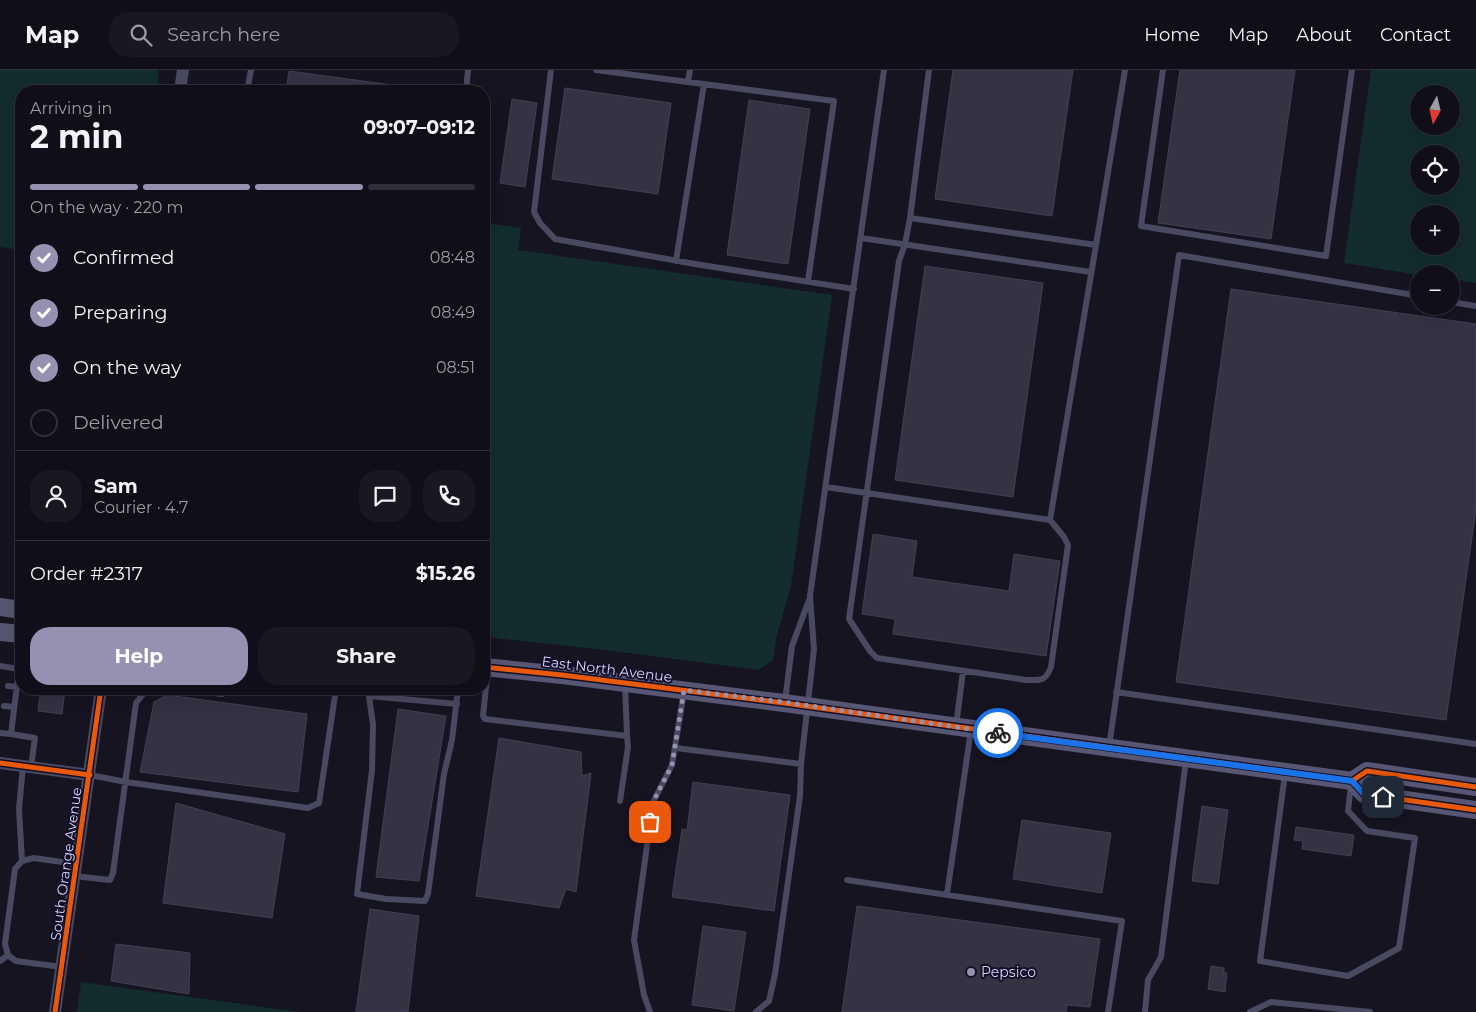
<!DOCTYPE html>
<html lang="en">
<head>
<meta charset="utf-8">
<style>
  :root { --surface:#100f19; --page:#191822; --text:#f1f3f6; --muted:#9c9ca2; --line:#302f38; --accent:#9591b1 }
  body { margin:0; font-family:Montserrat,sans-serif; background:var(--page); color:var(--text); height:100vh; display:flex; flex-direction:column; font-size:19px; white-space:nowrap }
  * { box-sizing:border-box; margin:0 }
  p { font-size:16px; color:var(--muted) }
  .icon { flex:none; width:28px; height:28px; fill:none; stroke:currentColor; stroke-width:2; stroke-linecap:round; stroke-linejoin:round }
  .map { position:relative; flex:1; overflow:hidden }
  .sheet { position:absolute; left:15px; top:15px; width:475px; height:610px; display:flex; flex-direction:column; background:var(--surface); border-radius:20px; box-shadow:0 5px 20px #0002,0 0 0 1px var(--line) }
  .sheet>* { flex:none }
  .needle { width:32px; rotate:188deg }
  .tools { position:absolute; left:1410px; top:15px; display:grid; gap:10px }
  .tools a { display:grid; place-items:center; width:50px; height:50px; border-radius:50%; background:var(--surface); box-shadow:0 5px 20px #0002,0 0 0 1px var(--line); font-size:25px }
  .pin { position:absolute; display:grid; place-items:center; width:42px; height:42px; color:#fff; margin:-21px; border-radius:10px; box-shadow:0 2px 8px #0006 }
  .courier { position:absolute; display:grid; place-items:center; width:50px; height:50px; margin:-25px; border:4px solid #1a73e8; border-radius:50%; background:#fff; color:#222; box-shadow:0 1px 6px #0007 }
  .overview em { font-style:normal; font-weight:700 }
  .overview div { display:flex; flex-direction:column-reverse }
  .overview { display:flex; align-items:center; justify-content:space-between; height:85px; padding:0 15px }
  h1 { font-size:32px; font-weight:700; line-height:38px }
  .bar { display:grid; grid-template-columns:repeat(4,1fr); gap:8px 5px; align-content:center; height:60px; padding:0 15px }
  .bar i { height:6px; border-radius:4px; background:var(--line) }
  .bar .current { background:var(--accent) }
  .bar p { grid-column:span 4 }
  .line { display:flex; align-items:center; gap:12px; padding:0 15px; border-top:1px solid var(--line) }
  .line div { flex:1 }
  .round { display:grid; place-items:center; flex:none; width:52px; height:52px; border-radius:20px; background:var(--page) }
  ol { padding:0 15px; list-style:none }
  li { display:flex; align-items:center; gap:15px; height:55px }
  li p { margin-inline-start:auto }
  li .icon { padding:5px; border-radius:50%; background:var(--accent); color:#fff; stroke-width:4 }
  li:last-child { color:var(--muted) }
  li i { width:28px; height:28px; border:2px solid var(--line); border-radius:50% }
  .action { display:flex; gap:10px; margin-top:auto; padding:10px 15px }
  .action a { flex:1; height:58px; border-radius:20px; background:var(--accent); color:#fff; font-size:20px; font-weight:700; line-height:58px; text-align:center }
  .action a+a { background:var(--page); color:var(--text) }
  header { display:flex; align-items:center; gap:30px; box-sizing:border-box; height:70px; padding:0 25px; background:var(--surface); border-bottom:1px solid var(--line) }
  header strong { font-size:24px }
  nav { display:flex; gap:28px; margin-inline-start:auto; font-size:18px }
  .search { width:350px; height:45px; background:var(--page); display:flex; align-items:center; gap:12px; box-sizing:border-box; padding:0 18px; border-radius:20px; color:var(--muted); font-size:19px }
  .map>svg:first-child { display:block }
  .green { fill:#132c2d; fill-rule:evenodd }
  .building { fill:#343243; stroke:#433f54 }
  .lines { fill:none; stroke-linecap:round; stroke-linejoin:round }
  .lane { stroke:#4a4962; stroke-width:6 }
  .street { stroke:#4a4962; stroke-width:12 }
  .secondary { stroke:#575674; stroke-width:18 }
  .cycleway-casing { stroke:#130f26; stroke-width:8 }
  .cycleway { stroke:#e8590c; stroke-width:5 }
  .done { stroke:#9591b1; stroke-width:5; stroke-dasharray:0 9 }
  .route { stroke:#1a73e8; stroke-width:6 }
  .poi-dot { fill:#9591b1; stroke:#130f26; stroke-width:2 }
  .labels { text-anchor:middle; stroke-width:4; stroke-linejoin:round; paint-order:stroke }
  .street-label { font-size:14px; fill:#d9d4ff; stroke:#130f26 }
  .poi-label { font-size:14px; fill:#d9d4ff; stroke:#130f26; text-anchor:start }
</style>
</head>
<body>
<header>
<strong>Map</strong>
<div class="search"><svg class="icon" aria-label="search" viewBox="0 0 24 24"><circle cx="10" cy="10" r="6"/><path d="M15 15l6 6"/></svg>Search here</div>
<nav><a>Home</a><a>Map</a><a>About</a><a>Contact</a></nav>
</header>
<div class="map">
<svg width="1476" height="942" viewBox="0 0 1476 942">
  <rect width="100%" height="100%" fill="#161421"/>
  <!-- green -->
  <path class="green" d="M0 0H159L157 21H21V180L0 177Z
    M1371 0H1476V213L1451 209V204L1419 205 1344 193ZM1419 24H1451V56H1419ZM1419 84H1451V116H1419ZM1419 144H1451V176H1419Z
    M484 153 521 158 518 180 832 225 791 516 776 569 773 590 759 600 606 580 484 567Z
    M81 912 299 942H77Z"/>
  <!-- building -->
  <path class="building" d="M953 0H1073L1052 146 935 129Z
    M1180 0H1295L1271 169 1158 153Z
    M289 1 392 15 391 21H286Z
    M565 18 671 33 658 124 552 109Z
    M512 29 537 33 525 117 500 113Z
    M749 30 810 39 788 194 727 185Z
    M925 196 1043 213 1013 427 895 410Z
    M1231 219 1476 254V439L1446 650 1176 612Z
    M873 464 917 471 912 507 1009 521 1014 484 1060 491 1046 586 893 564 895 549 862 544Z
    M41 619H65L62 644 38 641Z
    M167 625 307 644 298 722 140 702 154 632Z
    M398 639 446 646 419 811 376 807Z
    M499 668 581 682 582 706 591 703 576 822 566 819 559 838 476 826Z
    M693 712 790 725 774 841 672 827 682 759 687 760Z
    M176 733 285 764 272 848 163 833Z
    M1202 736 1228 740 1218 814 1192 811Z
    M1022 750 1111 763 1102 823 1013 809Z
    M1296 757 1354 765 1351 786 1302 779 1303 771 1294 770Z
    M857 836 1100 869 1090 937 1067 935 1066 942H842Z
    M370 839 419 846 408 942H356Z
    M703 856 746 862 734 941 692 935Z
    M116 874 190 883 189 924 111 911Z
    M1211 896 1224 898V903H1227L1225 922 1208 919Z"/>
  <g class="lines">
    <!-- lane -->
    <path class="lane" d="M551 0 534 142 540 153 555 169 695 194 854 219
      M596 0 834 31 808 211
      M929 0 910 148 1096 175 1125 0
      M1163 0 1141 156 1326 186 1352 0
      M688 12 690 0
      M247 21 251 0
      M466 21 468 0
      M910 148 905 174 899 191 849 549 870 581 877 588 1026 610C1041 610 1045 612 1051 597L1068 475 1064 467 1050 450
      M861 168 1091 202
      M676 191 704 14
      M1451 232 1476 236
      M826 417 1050 450 1096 175
      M0 596 19 599 11 664 0 663
      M488 598 483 646 485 649 627 666 625 614
      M8 616 17 617
      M181 619 222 624 229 619
      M370 619 369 626 373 655 372 700 357 824 386 829 425 831 428 824 444 704 452 670 458 619
      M1116 622 1476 674
      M369 626 457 634
      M388 627 389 619
      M785 631 792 576 809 530
      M4 636 14 637
      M956 656 963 601
      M11 664 35 668 31 697
      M1109 677 1179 185 1419 226
      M676 678 801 694
      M1285 704 1260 891 1348 906 1399 878 1415 768 1367 761 1348 741 1351 715
      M90 705 126 712 308 738 319 733 336 619
      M620 731 628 677 627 666
      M22 791 19 739 23 696
      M74 806 110 810 113 803 136 633 144 623 155 619
      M847 810 1122 851 1108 942
      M947 824 971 660
      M0 891 8 885
      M62 897 16 891 8 885 5 874 15 799 22 791 34 788 76 794
      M650 942 644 925 634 870 653 732 672 695 684 622
      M756 942 769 931 775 904 800 726 801 694 814 579 810 526 884 0
      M1145 942 1148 910 1161 887 1186 690
      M1250 942 1271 932 1370 942"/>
    <!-- street -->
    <path class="street" d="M180 21 183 0
      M0 693 90 705
      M55 942 101 619"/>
    <!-- secondary -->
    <path class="secondary" d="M0 537 21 540
      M0 562 21 564
      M484 597 562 605 784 633 1352 711 1364 724 1476 740
      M1352 711 1367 701 1476 717"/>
    <!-- cycleway casing -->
    <g class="cycleway-casing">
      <path id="cycleway" d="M484 597 562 605 784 633 1352 711 1364 724 1476 740
        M0 693 90 705
        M1352 711 1367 701 1476 717
        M55 942 101 619"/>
    </g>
    <!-- cycleway -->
    <use href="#cycleway" class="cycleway"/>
  </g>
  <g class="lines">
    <!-- done -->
    <path class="done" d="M650 752 653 732 672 695 684 620 784 632 998 663"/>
    <!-- route -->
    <path class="route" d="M998 663 1352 711 1364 724 1383 727"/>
  </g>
  <!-- markers -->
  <circle class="poi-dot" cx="971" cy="902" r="5"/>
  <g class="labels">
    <!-- street labels -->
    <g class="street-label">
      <text transform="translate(607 599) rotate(7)" y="5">East North Avenue</text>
      <text transform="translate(66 794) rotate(-82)" y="5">South Orange Avenue</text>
    </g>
    <!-- poi labels -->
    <g class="poi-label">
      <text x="981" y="907">Pepsico</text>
    </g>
  </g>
</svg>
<div class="tools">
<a><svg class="needle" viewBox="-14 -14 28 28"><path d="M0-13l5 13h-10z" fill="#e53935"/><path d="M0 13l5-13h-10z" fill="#9c9ca2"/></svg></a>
<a><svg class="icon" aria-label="locate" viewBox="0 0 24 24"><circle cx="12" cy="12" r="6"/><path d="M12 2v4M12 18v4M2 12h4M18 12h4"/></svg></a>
<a>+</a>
<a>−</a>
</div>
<div class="pin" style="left:650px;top:752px;background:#ea580c"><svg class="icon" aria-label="bag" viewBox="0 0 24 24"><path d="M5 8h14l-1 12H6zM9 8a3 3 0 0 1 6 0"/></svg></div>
<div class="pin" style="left:1383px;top:727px;background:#1f2937"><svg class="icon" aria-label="home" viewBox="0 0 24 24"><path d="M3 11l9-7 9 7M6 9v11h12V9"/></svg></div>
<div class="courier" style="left:998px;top:663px"><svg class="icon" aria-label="bike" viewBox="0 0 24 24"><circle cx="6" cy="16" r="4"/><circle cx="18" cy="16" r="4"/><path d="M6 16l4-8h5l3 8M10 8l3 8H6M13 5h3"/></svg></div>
<section class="sheet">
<div class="overview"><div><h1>2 min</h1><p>Arriving in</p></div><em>09:07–09:12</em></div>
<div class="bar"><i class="current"></i><i class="current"></i><i class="current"></i><i></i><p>On the way · 220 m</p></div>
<ol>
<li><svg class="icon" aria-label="check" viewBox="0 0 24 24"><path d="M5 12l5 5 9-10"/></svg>Confirmed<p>08:48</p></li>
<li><svg class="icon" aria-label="check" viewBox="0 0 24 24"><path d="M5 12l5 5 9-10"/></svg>Preparing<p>08:49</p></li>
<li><svg class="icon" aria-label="check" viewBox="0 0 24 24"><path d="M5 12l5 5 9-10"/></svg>On the way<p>08:51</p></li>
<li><i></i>Delivered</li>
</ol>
<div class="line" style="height:90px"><a class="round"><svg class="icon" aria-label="person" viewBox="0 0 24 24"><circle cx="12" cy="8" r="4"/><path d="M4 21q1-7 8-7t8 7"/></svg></a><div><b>Sam</b><p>Courier · 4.7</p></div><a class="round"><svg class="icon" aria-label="chat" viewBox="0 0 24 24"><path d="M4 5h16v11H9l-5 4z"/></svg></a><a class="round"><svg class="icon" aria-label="phone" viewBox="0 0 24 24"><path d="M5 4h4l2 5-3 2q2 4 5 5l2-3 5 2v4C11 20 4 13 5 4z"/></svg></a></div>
<div class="line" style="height:65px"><div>Order #2317</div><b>$15.26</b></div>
<div class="action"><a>Help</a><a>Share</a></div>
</section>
</div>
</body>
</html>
